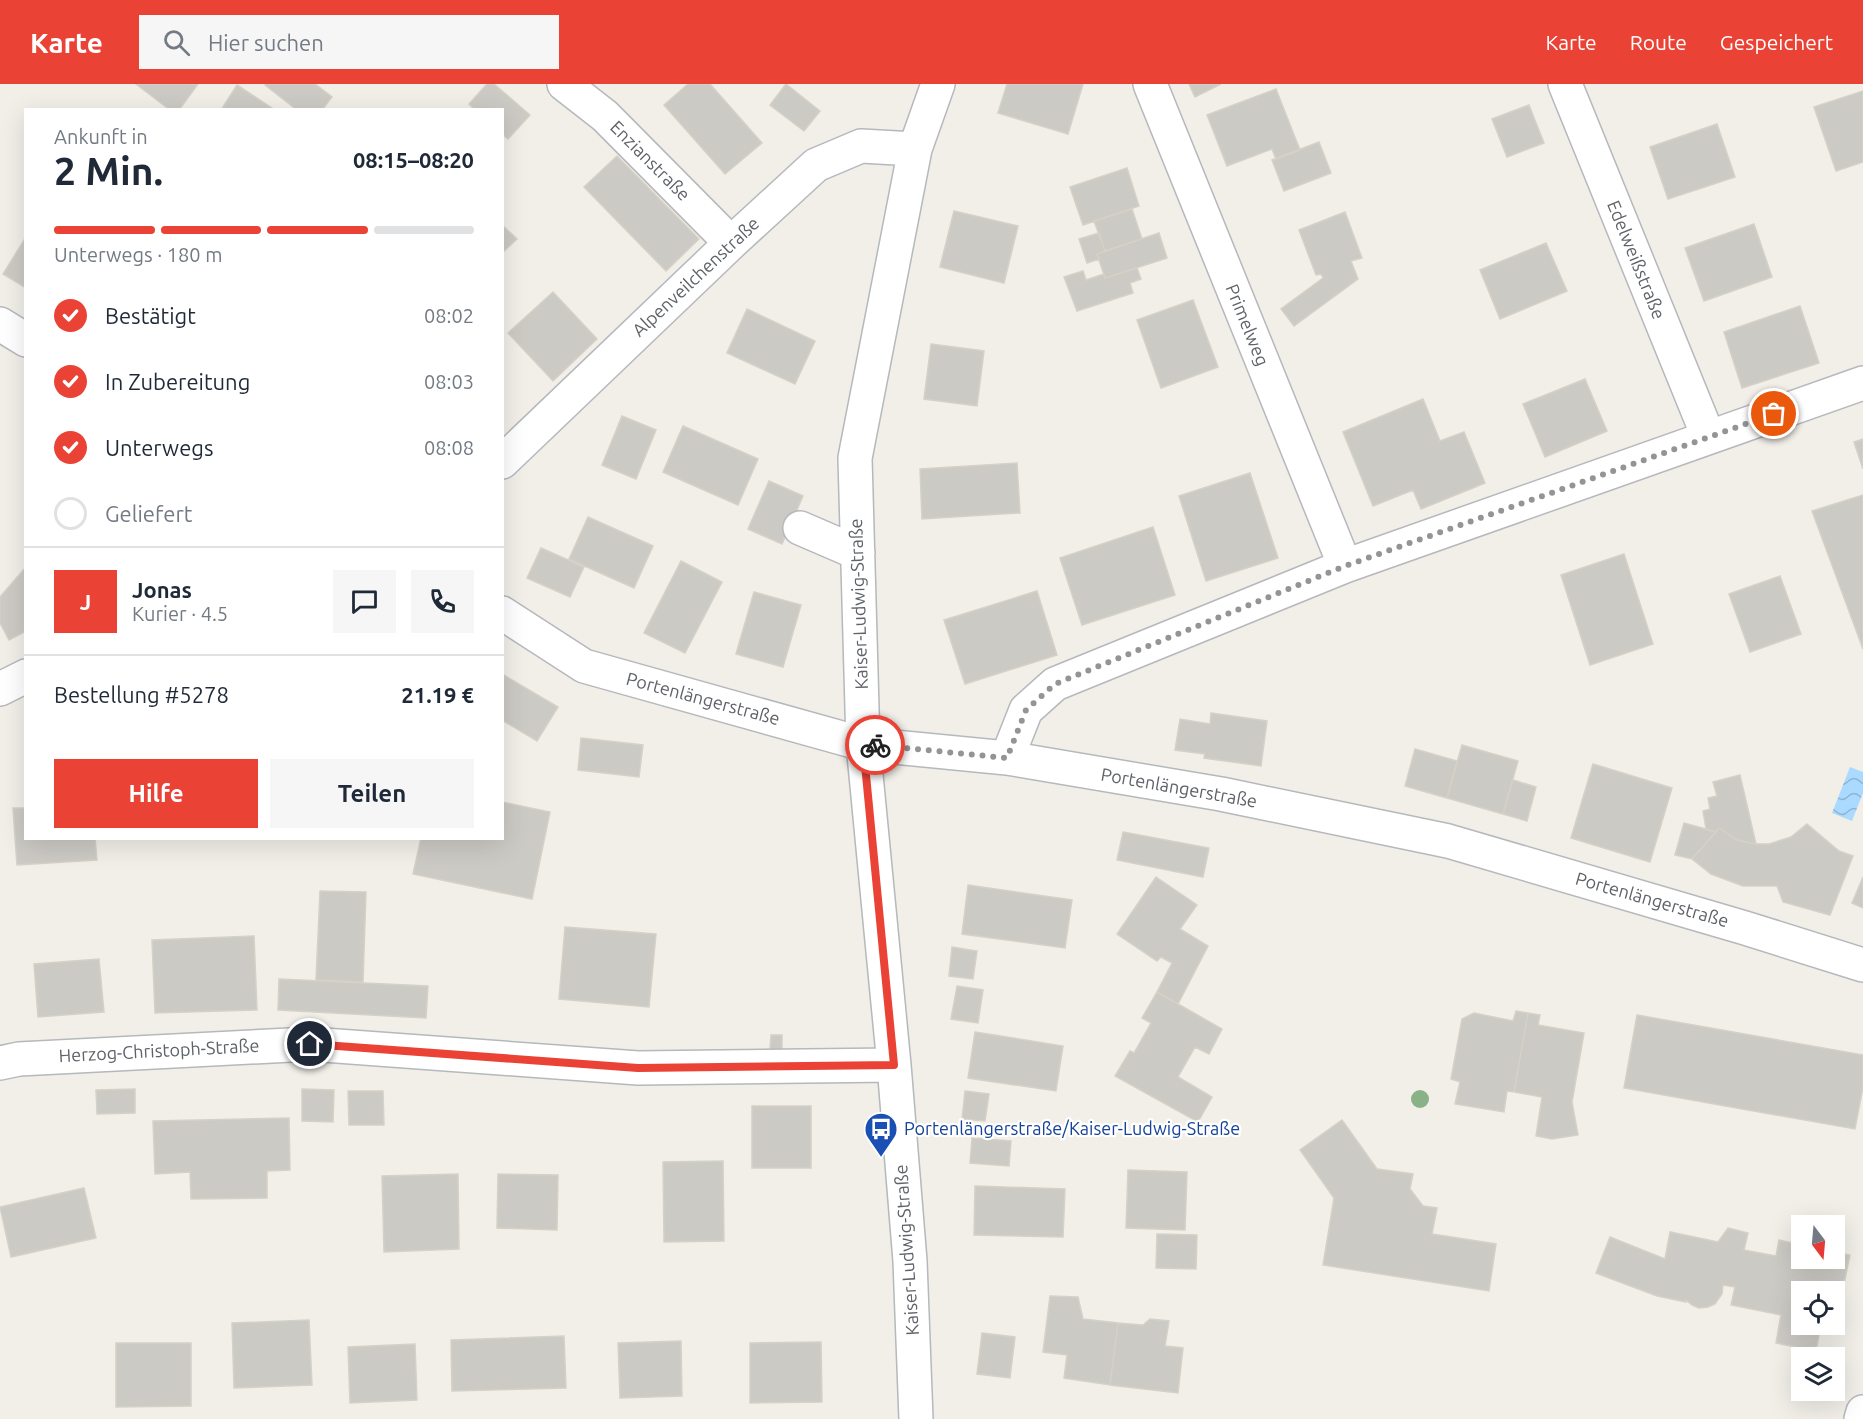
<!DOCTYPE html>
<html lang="de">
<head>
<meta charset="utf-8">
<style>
  :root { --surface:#fff; --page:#f6f6f7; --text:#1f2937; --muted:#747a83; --line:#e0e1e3; --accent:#ea4335 }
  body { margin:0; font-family:Ubuntu,sans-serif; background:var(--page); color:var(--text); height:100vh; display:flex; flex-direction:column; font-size:22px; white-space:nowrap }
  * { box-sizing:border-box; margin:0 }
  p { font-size:20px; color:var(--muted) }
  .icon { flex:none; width:33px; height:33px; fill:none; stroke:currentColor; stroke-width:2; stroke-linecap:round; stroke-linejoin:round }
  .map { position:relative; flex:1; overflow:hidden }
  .sheet { position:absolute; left:24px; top:24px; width:480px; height:732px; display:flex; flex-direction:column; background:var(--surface); border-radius:0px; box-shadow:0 6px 24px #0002 }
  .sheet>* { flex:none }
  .needle { width:39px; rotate:164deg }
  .buttons { position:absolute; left:1791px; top:1131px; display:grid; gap:12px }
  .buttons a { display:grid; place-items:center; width:54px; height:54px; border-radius:0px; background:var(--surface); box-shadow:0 6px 24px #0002; font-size:30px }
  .pin { position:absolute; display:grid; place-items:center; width:51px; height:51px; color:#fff; margin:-26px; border:3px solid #fff; border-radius:50%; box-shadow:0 2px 6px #0007 }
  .courier { position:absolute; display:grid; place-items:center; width:60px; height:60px; margin:-30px; border:4px solid #ea4335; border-radius:50%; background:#fff; color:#222; box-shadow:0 2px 8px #0007 }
  .head em { font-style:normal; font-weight:700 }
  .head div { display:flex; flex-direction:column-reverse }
  .head { display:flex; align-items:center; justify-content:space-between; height:102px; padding:0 30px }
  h1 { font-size:39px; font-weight:700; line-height:45px }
  .bar { display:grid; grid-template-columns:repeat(4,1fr); gap:9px 6px; align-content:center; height:72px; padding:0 30px }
  .bar i { height:8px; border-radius:4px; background:var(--line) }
  .bar .current { background:var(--accent) }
  .bar p { grid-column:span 4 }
  .line { display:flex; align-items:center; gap:15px; padding:0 30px; border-top:2px solid var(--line) }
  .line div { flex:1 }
  .round { display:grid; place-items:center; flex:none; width:63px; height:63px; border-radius:0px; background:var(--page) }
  ol { padding:0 30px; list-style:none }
  li { display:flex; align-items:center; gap:18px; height:66px }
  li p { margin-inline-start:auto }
  li .icon { padding:6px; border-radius:50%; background:var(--accent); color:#fff; stroke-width:4 }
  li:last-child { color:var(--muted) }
  li i { width:33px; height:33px; border:3px solid var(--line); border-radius:50% }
  .button { display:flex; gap:12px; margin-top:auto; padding:12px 30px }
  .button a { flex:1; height:69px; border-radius:0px; background:var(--accent); color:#fff; font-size:24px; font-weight:700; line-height:69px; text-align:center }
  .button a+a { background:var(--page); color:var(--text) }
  header { display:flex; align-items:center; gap:36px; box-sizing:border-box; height:84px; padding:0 30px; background:var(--accent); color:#fff }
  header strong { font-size:28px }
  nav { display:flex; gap:33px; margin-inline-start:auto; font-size:21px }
  .search { width:420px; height:54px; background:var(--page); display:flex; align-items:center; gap:15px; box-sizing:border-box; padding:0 21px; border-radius:0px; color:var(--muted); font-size:22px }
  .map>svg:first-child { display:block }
  .water { fill:url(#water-waves) }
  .building { fill:#cccac5; stroke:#d6d1c6; stroke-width:1.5 }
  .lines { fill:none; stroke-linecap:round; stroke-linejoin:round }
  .minor-casing { stroke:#b5b8bc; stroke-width:36 }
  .minor { stroke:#fff; stroke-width:33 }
  .tree { fill:#89b387 }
  .done { stroke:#929495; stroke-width:6; stroke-dasharray:0 10.8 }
  .route { stroke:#ea4335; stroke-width:8 }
  .labels { text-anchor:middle; stroke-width:4.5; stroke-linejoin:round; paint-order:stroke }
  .street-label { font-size:18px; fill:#5f6368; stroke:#fff }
  .transit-label { font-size:18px; fill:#164399; stroke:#fff; text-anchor:start }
</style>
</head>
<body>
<header>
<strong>Karte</strong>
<div class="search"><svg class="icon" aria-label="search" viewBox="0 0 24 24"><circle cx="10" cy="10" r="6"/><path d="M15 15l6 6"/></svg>Hier suchen</div>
<nav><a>Karte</a><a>Route</a><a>Gespeichert</a></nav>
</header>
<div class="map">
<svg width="1863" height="1335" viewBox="0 0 1863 1335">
  <defs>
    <pattern id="water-waves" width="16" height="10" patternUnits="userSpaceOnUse" patternTransform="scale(1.5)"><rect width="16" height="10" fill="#aadaff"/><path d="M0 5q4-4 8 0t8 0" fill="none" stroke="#8eb4d2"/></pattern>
  </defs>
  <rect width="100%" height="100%" fill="#f1efe8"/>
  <!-- water -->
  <path class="water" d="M1850 683 1863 688V709L1852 737 1832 729Z"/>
  <!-- building -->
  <path class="building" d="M136 0H198L179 26H170Z
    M266 0H315L332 13 322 26H297L265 1Z
    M487 0H494L530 31 508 55 502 50V26H475L469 20Z
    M688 0H710L762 59 725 90 664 21Z
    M786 0 820 27 804 47 770 21Z
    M1007 0H1083L1068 50 998 29Z
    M1189 0H1221L1195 13Z
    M237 1 275 26H221Z
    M1276 5 1300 66 1276 75 1272 65 1227 82 1207 31Z
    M1863 7V78L1836 87 1814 23Z
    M1529 21 1544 59 1507 73 1492 35Z
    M1717 40 1735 93 1668 115 1650 63Z
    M1319 58 1331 89 1284 107 1272 76Z
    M617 72 699 155 666 187 584 103Z
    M1127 84 1139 122 1083 141 1070 103Z
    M1132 125 1142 155 1105 167 1094 137Z
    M954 127 1018 142 1004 199 940 183Z
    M1345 128 1362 174 1351 177 1358 195 1294 242 1281 225 1323 194 1321 190 1316 191 1299 146Z
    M1754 140 1772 193 1704 217 1685 164Z
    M502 141 517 155 502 169Z
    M1099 149 1105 167 1097 170 1099 175 1087 179 1079 155Z
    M1159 149 1167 174 1105 194 1097 170Z
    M26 153V204L3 190Z
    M1546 159 1567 207 1500 235 1480 186Z
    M1137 184 1141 195 1130 199 1133 209 1077 227 1064 193 1083 187 1086 196 1104 190 1105 194Z
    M553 208 597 255 553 297 508 249Z
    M1193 216 1218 283 1161 304 1137 236Z
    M1800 222 1819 279 1742 304 1724 248Z
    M747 225 815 257 795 300 727 269Z
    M931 260 984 267 977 322 924 315Z
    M1585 295 1607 347 1545 373 1523 320Z
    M1423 315 1440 357 1464 348 1485 399 1421 425 1413 406 1373 422 1343 348Z
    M622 332 656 346 636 395 602 381Z
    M683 342 758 375 738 421 663 388Z
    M1863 355V385L1854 358Z
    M1017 379 1020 429 922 435 920 385Z
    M1250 389 1278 474 1206 497 1179 412Z
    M769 397 803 412 782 460 748 445Z
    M1863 411V565L1812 427Z
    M588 433 653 462 634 504 569 475Z
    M1153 443 1175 511 1082 541 1060 474Z
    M541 464 584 483 570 513 527 494Z
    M1624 470 1653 560 1590 581 1561 491Z
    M681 477 722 498 685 569 644 549Z
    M26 483V547L9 556 0 539V513Z
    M1780 492 1801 550 1750 568 1729 510Z
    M1037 507 1057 571 965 600 944 536Z
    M754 508 801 521 783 583 736 570Z
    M502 590 558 623 537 657 502 636Z
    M1211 629 1267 637 1261 682 1204 674 1205 670 1175 666 1180 635 1210 640Z
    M581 654 643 661 639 693 578 686Z
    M1462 661 1518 677 1503 730 1447 714Z
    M1415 665 1457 677 1447 714 1405 702Z
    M1593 680 1672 704 1650 778 1571 754Z
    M1740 691 1756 760 1737 756 1719 744 1716 748 1706 745 1703 727 1710 725 1708 714 1717 712 1713 698Z
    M1513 696 1536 703 1527 737 1503 730Z
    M502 718 550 728 532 815 413 790 421 754H502Z
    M13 724H26V754H95L97 776 17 781Z
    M1684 739 1716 748 1692 775 1675 771Z
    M1807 740 1839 767 1853 772 1830 831 1783 818 1777 802H1743L1711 790 1692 775 1719 744 1737 756 1756 760H1769L1791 753Z
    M1123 748 1209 764 1203 793 1117 776Z
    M1156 793 1197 821 1180 845 1208 862 1178 920 1157 908 1172 879 1161 873 1157 877 1117 850Z
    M1863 793V824L1852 819Z
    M968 801 1072 816 1065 864 962 850Z
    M320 807 366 808 363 898 316 896Z
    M565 843 656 850 649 923 559 915Z
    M254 852 257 926 155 929 152 856Z
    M952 863 977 867 973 895 949 892Z
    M99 875 104 928 38 933 34 880Z
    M279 895 428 902 426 934 278 926Z
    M957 902 983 906 978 939 951 935Z
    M1157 908 1222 945 1209 970 1195 963 1178 993 1212 1013 1198 1038 1115 992 1130 967 1134 969 1151 939 1142 934Z
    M1516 927 1528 929 1514 1008 1507 1007 1504 1028 1455 1020 1460 998 1451 995 1462 935 1474 929 1513 937Z
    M1528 929 1540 931 1538 941 1584 949 1572 1018 1578 1051 1552 1055 1536 1052 1542 1013 1514 1008Z
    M1637 931 1863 971V1003L1855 1045 1624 1004Z
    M975 948 1063 962 1056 1007 968 994Z
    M771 951H782V966L770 965Z
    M135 1005V1029L97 1030 96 1006Z
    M302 1005 334 1006 333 1038 302 1037Z
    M348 1007H383L384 1041H349Z
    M965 1007 989 1010 985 1037 962 1035Z
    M752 1022H811V1084H752Z
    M289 1034 290 1086 267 1087V1114L191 1115 190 1088 155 1090 153 1037Z
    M1342 1036 1377 1085 1413 1090 1410 1105 1423 1122 1437 1124 1432 1150 1496 1160 1489 1207 1323 1181 1334 1114 1300 1066Z
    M972 1054 1011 1057 1009 1082 970 1079Z
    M723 1077 724 1157 664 1158 663 1078Z
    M1128 1086 1187 1088 1185 1146 1126 1144Z
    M458 1090 459 1165 384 1168 382 1092Z
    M498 1090 558 1091 557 1146 497 1144Z
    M975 1102 1065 1105 1063 1153 974 1151Z
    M84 1104 96 1154 11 1173 0 1123Z
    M1728 1144 1748 1149 1744 1166 1776 1172 1779 1156 1802 1161V1174H1834V1168L1850 1171 1839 1223 1834 1222V1208H1802V1240H1821L1816 1267 1776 1259 1781 1231 1731 1221 1735 1203 1723 1201 1722 1210 1715 1220 1708 1223 1699 1224 1692 1221 1686 1216V1218L1657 1212 1596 1189 1610 1153 1665 1175 1670 1148 1718 1158Z
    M1157 1150 1197 1151 1196 1185 1156 1184Z
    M1050 1212 1078 1213 1083 1235 1118 1239 1110 1301 1064 1294 1067 1271 1043 1268Z
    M1150 1235 1169 1237 1165 1262 1183 1264 1178 1309 1110 1301 1118 1239 1143 1241Z
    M309 1236 312 1301 234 1304 232 1239Z
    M982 1249 1015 1253 1010 1294 977 1290Z
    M564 1252 566 1304 452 1307 451 1256Z
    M681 1257 682 1312 620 1314 618 1259Z
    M821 1258 822 1318 750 1319V1259Z
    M116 1259H191V1322L116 1323Z
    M415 1260 417 1316 350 1319 348 1263Z"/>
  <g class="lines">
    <!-- minor casing -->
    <g class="minor-casing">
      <path id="minor" d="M564 0 605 32 731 159
        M1150 0 1345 482
        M1565 0 1708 352
        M0 240 26 256
        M502 378 731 159 816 81 861 62 915 65
        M800 444 858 469
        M502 529 584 582 863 660 1007 674 1221 710 1448 757 1745 844 1863 881
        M0 605 26 592
        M1007 674 1026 626 1055 600 1345 482 1863 299
        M0 979 19 975 310 960 638 984 894 981
        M916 1335 910 1177 894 981 863 660 855 374 915 65 938 0
        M1861 1335 1863 1328"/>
    </g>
    <!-- minor -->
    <use href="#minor" class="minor"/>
  </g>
  <!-- trees -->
  <circle class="tree" cx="1420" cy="1015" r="9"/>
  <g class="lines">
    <!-- done -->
    <path class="done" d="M875 661 1007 674 1026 626 1055 600 1345 482 1774 330"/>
    <!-- route -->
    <path class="route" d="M310 960 638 984 894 981 863 660 875 661"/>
  </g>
  <!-- icons -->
  <defs>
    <g id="bus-pin" transform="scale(1.725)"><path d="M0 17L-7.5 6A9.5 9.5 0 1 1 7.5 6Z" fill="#1a4fb4" stroke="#fff"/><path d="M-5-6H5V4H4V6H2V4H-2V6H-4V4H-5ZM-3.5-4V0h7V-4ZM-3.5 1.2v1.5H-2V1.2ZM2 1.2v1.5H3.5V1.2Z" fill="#fff"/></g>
  </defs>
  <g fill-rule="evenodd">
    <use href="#bus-pin" x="881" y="1045"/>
  </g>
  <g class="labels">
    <!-- street labels -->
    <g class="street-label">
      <text transform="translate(650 77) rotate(45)" y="6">Enzianstraße</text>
      <text transform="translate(1636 176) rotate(68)" y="6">Edelweißstraße</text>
      <text transform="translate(696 193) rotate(-43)" y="6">Alpenveilchenstraße</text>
      <text transform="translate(1247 241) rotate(68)" y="6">Primelweg</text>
      <text transform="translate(859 520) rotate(-92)" y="6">Kaiser-Ludwig-Straße</text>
      <text transform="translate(703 615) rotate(15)" y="6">Portenlängerstraße</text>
      <text transform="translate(1179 704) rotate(10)" y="6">Portenlängerstraße</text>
      <text transform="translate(1652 816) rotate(16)" y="6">Portenlängerstraße</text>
      <text transform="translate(159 967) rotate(-3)" y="6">Herzog-Christoph-Straße</text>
      <text transform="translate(907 1166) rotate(-94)" y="6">Kaiser-Ludwig-Straße</text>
    </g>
    <!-- transit labels -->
    <g class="transit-label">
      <text x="904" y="1051">Portenlängerstraße/Kaiser-Ludwig-Straße</text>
    </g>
  </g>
</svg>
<div class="buttons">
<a><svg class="needle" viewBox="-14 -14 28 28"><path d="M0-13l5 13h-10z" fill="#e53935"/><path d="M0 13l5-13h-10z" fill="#747a83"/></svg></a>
<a><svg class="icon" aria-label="locate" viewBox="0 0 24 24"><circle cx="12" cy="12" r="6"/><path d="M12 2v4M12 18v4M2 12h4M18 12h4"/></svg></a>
<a><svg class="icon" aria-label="layers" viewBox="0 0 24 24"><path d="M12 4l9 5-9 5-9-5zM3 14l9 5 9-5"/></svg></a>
</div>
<div class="pin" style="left:1774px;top:330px;background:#ea580c"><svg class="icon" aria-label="bag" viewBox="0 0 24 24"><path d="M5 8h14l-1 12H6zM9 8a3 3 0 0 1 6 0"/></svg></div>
<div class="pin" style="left:310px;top:960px;background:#1f2937"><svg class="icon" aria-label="home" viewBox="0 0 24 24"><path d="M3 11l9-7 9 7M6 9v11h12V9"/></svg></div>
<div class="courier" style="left:875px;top:661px"><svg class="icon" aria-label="bike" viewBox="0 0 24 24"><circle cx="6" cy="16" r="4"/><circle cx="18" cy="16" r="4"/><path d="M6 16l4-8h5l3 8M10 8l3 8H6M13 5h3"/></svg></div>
<section class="sheet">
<div class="head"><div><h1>2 Min.</h1><p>Ankunft in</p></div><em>08:15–08:20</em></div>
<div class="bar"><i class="current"></i><i class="current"></i><i class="current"></i><i></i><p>Unterwegs · 180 m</p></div>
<ol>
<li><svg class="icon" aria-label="check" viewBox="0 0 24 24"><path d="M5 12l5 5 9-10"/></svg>Bestätigt<p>08:02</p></li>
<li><svg class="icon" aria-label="check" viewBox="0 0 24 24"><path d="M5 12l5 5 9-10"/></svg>In Zubereitung<p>08:03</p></li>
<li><svg class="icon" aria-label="check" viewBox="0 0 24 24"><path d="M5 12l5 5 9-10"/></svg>Unterwegs<p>08:08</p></li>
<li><i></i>Geliefert</li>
</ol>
<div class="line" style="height:108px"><b class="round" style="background:var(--accent);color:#fff">J</b><div><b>Jonas</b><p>Kurier · 4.5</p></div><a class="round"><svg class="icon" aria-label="chat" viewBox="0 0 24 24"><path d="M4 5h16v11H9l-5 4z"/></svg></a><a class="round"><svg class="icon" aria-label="phone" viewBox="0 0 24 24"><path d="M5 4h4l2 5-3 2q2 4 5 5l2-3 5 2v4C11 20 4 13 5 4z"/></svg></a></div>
<div class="line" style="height:78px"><div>Bestellung #5278</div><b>21.19 €</b></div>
<div class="button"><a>Hilfe</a><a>Teilen</a></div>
</section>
</div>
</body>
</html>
